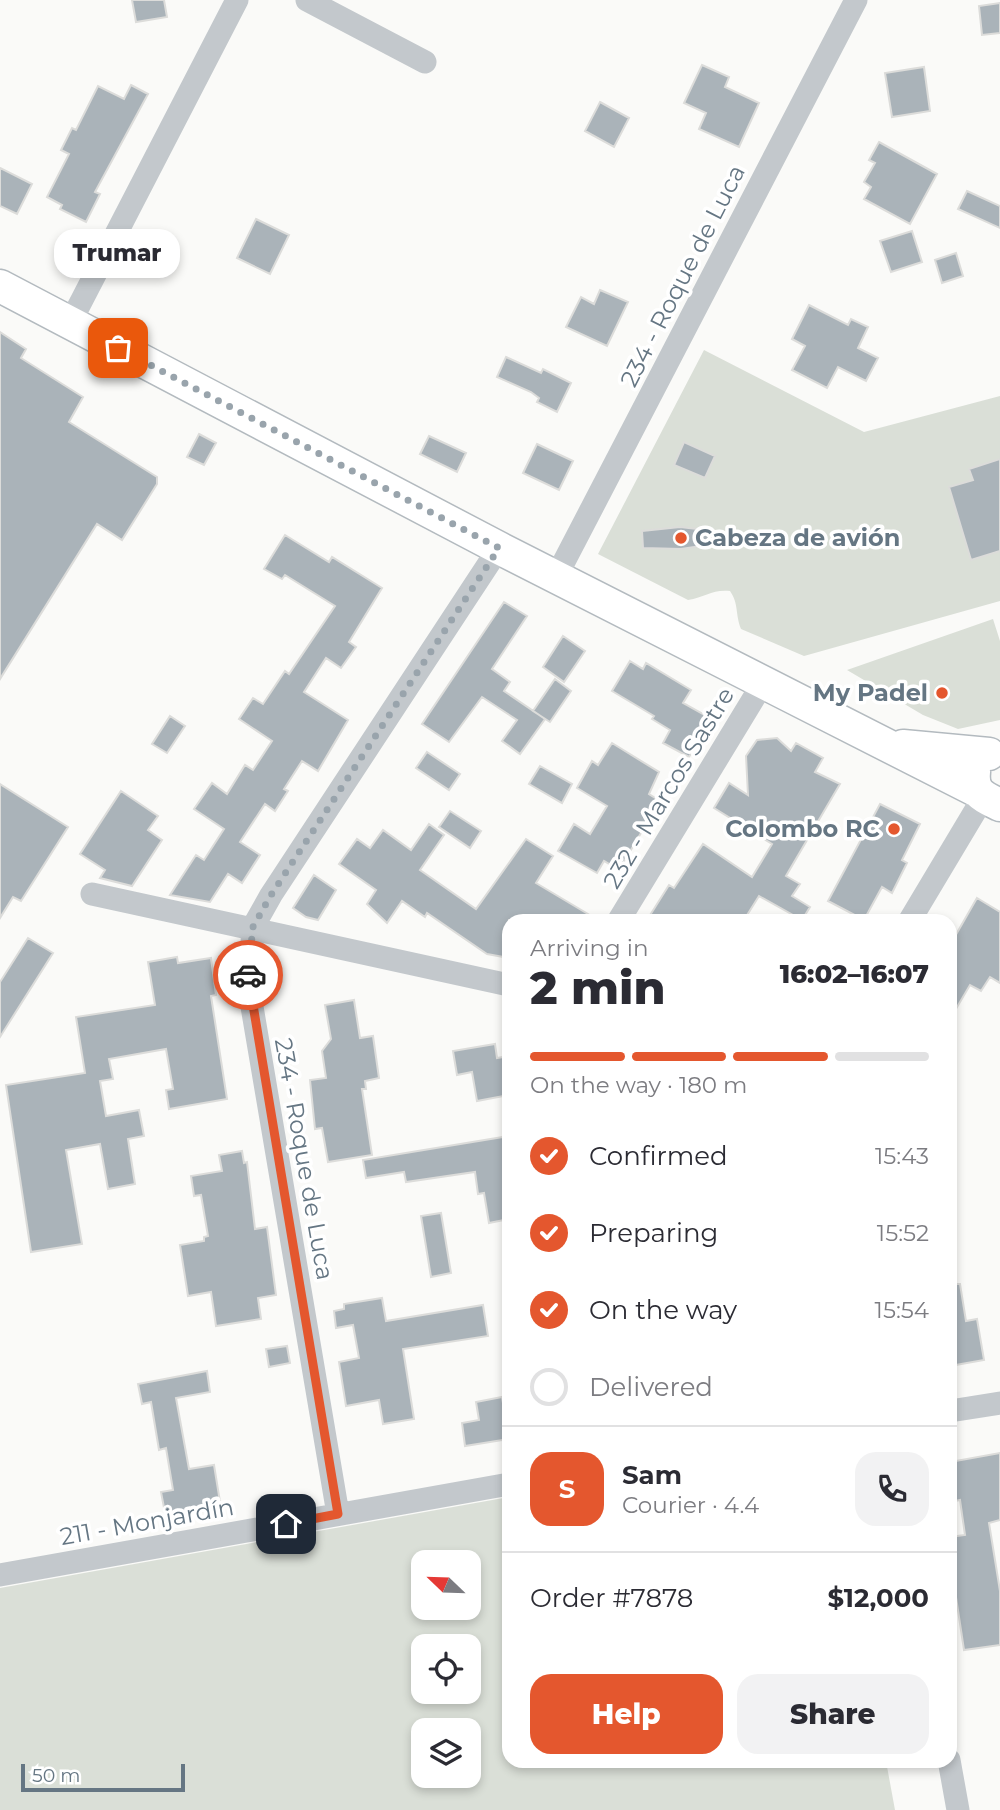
<!DOCTYPE html>
<html lang="en">
<head>
<meta charset="utf-8">
<style>
  :root { --surface:#fff; --page:#f2f2f3; --text:#2b2b33; --muted:#7c7c81; --line:#e1e1e2; --accent:#e4572e }
  body { margin:0; font-family:Montserrat,sans-serif; background:var(--page); color:var(--text); height:100vh; display:flex; flex-direction:column; font-size:26px; white-space:nowrap }
  * { box-sizing:border-box; margin:0 }
  p { font-size:23px; color:var(--muted) }
  .icon { flex:none; width:38px; height:38px; fill:none; stroke:currentColor; stroke-width:2; stroke-linecap:round; stroke-linejoin:round }
  .map { position:relative; flex:1; overflow:hidden }
  .side { position:absolute; left:502px; top:914px; width:455px; height:854px; display:flex; flex-direction:column; background:var(--surface); border-radius:21px; box-shadow:0 4px 10px #0003 }
  .side>* { flex:none }
  .needle { width:46px; rotate:293deg }
  .tools { position:absolute; left:411px; top:1550px; display:grid; gap:14px }
  .tools a { display:grid; place-items:center; width:70px; height:70px; border-radius:14px; background:var(--surface); box-shadow:0 4px 10px #0003; font-size:35px }
  .scale { position:absolute; left:21px; bottom:18px; width:164px; box-sizing:border-box; padding-left:7px; border:4px solid #657683; border-top:0; font-size:19px; line-height:24px; white-space:nowrap; color:#657683; -webkit-text-stroke:5px #fff; paint-order:stroke }
  .pin { position:absolute; display:grid; place-items:center; width:60px; height:60px; color:#fff; margin:-30px; border-radius:14px; box-shadow:0 4px 10px #0006 }
  .courier { position:absolute; display:grid; place-items:center; width:70px; height:70px; margin:-35px; border:5px solid #e4572e; border-radius:50%; background:#fff; color:#222; box-shadow:0 2px 9px #0007 }
  .bubble { position:absolute; height:49px; border-radius:21px; background:var(--surface); box-shadow:0 4px 10px #0003; font-size:23px; font-weight:800; line-height:49px; text-align:center }
  .summary em { font-style:normal; font-weight:800 }
  .summary div { display:flex; flex-direction:column-reverse }
  .summary { display:flex; align-items:center; justify-content:space-between; height:119px; padding:0 28px }
  h1 { font-size:46px; font-weight:800; line-height:52px }
  .bar { display:grid; grid-template-columns:repeat(4,1fr); gap:10px 7px; align-content:center; height:84px; padding:0 28px }
  .bar i { height:9px; border-radius:5px; background:var(--line) }
  .bar .active { background:var(--accent) }
  .bar p { grid-column:span 4 }
  .line { display:flex; align-items:center; gap:18px; padding:0 28px; border-top:2px solid var(--line) }
  .line div { flex:1 }
  .round { display:grid; place-items:center; flex:none; width:74px; height:74px; border-radius:21px; background:var(--page) }
  ol { padding:0 28px; list-style:none }
  li { display:flex; align-items:center; gap:21px; height:77px }
  li p { margin-inline-start:auto }
  li .icon { padding:7px; border-radius:50%; background:var(--accent); color:#fff; stroke-width:4 }
  li:last-child { color:var(--muted) }
  li i { width:38px; height:38px; border:4px solid var(--line); border-radius:50% }
  .cta { display:flex; gap:14px; margin-top:auto; padding:14px 28px }
  .cta a { flex:1; height:80px; border-radius:21px; background:var(--accent); color:#fff; font-size:28px; font-weight:800; line-height:80px; text-align:center }
  .cta a+a { background:var(--page); color:var(--text) }
  .map>svg:first-child { display:block }
  .green { fill:#dadfd7; fill-rule:evenodd }
  .building { fill:#aab3b9; stroke:#dcdcda; stroke-width:2 }
  .lines { fill:none; stroke-linecap:round; stroke-linejoin:round }
  .secondary-casing { stroke:#b3babf; stroke-width:35 }
  .street { stroke:#c3c8cc; stroke-width:23 }
  .secondary { stroke:#fff; stroke-width:32 }
  .done { stroke:#99a4ac; stroke-width:7; stroke-dasharray:0 12.6 }
  .route { stroke:#e4572e; stroke-width:9 }
  .poi-dot { fill:#e4572e; stroke:#fff; stroke-width:2.5 }
  .labels { text-anchor:middle; stroke-width:7; stroke-linejoin:round; paint-order:stroke }
  .street-label { font-size:24px; fill:#657683; stroke:#fff }
  .poi-label { font-size:24px; font-weight:bold; fill:#657683; stroke:#fff; text-anchor:end }
</style>
</head>
<body>
<div class="map">
<svg width="1000" height="1810" viewBox="0 0 1000 1810">
  <rect width="100%" height="100%" fill="#fafaf8"/>
  <!-- green -->
  <path class="green" d="M704 350 864 432 1000 396V601L804 656 741 629C735 614 739 604 730 591 713 589 705 597 688 600L598 554Z
    M993 619 1000 641V720L958 729 923 715 847 670Z
    M509 1497V1760L886 1761 895 1810H0V1588ZM424 1563H469V1608H424ZM424 1647H469V1692H424ZM424 1731H469V1776H424Z"/>
  <!-- building -->
  <path class="building" d="M132 0H164L167 17 136 22Z
    M1000 3V33L982 35 979 6Z
    M702 65 729 77 725 87 759 103 739 147 699 129 706 113 684 103Z
    M924 67 930 111 892 117 885 73Z
    M131 85 148 94 95 192 100 194 86 222 60 209 62 205 47 197 69 154 61 150 72 128 76 130 98 86 124 99Z
    M600 102 629 118 614 147 585 131Z
    M879 142 937 174 910 224 864 199 871 187 864 182 875 163 869 160Z
    M0 168 32 184 17 214 0 206Z
    M967 191 1000 206V228L958 209Z
    M256 219 289 235 270 274 237 258Z
    M912 231 922 262 891 272 880 241Z
    M956 253 963 276 942 283 935 260Z
    M600 290 628 302 607 346 566 327 581 297 594 304Z
    M809 305 848 325 851 319 868 327 858 348 878 358 866 381 838 367 827 388 792 370 805 346 792 339Z
    M0 332 26 349 21 358 83 397 69 422 157 477V484L122 540 97 524 0 679Z
    M506 357 541 373 543 369 571 383 557 412 537 402 539 398 531 392 497 377Z
    M199 434 216 443 204 465 187 457Z
    M429 436 466 453 457 472 420 454Z
    M684 442 715 456 705 478 674 465Z
    M537 444 573 461 559 490 523 473Z
    M1000 459V551L971 560 949 487 973 480 969 469Z
    M680 527 741 534V540L681 549 643 548 642 531Z
    M285 535 329 562 332 557 382 588 349 642 356 647 341 668 326 658 304 692 348 720 318 771 302 761 284 789 288 791 275 811 265 804 240 842 260 855 242 883 228 874 210 902 170 895 196 855 204 860 224 829 194 809 212 783 227 794 245 765 253 770 272 741 239 719 253 698 263 704 285 671 289 674 335 606 285 575 282 579 264 569Z
    M504 602 527 616 492 669 510 682 504 691 545 719 520 754 502 741 517 720 482 697 449 742 422 724Z
    M563 636 585 651 564 682 543 667Z
    M630 661 643 669 646 663 691 690 683 703 712 719 689 757 663 743 670 730 652 719 654 716 612 691Z
    M555 679 571 691 550 722 533 711Z
    M170 716 185 726 167 753 152 744Z
    M777 738 791 751 796 743 823 758 815 772 840 784 786 876 800 884 792 896 810 907 802 920 759 896 744 920H647L669 885 674 888 703 844 752 877 772 844 714 808 729 783 748 795 746 756 757 740Z
    M612 743 659 772 649 794 660 801 619 870 604 861 597 873 558 851 574 824 590 834 607 806 577 788 592 761 598 765Z
    M427 752 460 774 449 790 416 768Z
    M540 766 572 784 562 803 529 784Z
    M0 784 68 827 21 901 13 897 0 918Z
    M121 791 158 816 148 830 162 840 132 886 100 878 105 870 80 854Z
    M880 804 920 824 902 860 907 863 892 893 882 887 864 920 828 901Z
    M450 811 481 831 470 848 439 827Z
    M429 824 444 835 420 870 476 909 526 839 553 856 536 883 598 920H509V958L487 954 427 913 425 917 402 901 387 923 367 904 376 890 339 864 357 839 370 848 383 830 411 850Z
    M314 875 336 890 318 920 306 917 293 908Z
    M977 898 1000 912V983L990 977 981 991 970 985 950 1019V945Z
    M28 938 53 953 0 1037V982Z
    M177 957 178 963 211 958 216 995 211 996 227 1099 169 1109 166 1090 173 1089 166 1049 109 1059 113 1079 100 1081 106 1116 139 1110 144 1136 128 1139 135 1184 108 1189 100 1144 66 1150 82 1244 31 1252 6 1085 85 1073 76 1017 155 1005 148 962Z
    M354 1000 360 1038 373 1036 379 1078 365 1081 366 1089H362L372 1155 328 1162 322 1128 315 1129 310 1080 326 1078 322 1051 331 1039 325 1005Z
    M495 1044 497 1058 509 1056V1095L477 1101 472 1072 457 1075 453 1051Z
    M509 1136V1219L489 1223 484 1193 478 1194 475 1172 406 1182 404 1172 366 1178 363 1160Z
    M242 1151 244 1163 247 1162 255 1229 267 1227 276 1295 258 1298 261 1319 216 1326 211 1292 188 1296 180 1245 204 1241V1237L208 1236 201 1195 194 1196 191 1176 222 1171 219 1155Z
    M441 1213 451 1273 431 1277 421 1216Z
    M950 1284H960L966 1321 977 1319 984 1360 950 1366Z
    M382 1298 386 1321 483 1305 488 1336 403 1349 414 1419 383 1424 379 1400 346 1406 339 1362 359 1358 353 1325 336 1328 334 1311 344 1309V1304Z
    M287 1346 290 1363 269 1367 266 1349Z
    M207 1371 210 1392 176 1398 189 1469 214 1465 221 1508 166 1518 161 1492 173 1490 166 1448 159 1450 151 1402 142 1404 138 1384Z
    M502 1397 509 1439 465 1446 462 1423 479 1420 476 1402Z
    M1000 1453V1520L989 1523 1000 1591V1645L964 1650 954 1584 950 1585V1537L965 1535 960 1500 950 1502V1462Z"/>
  <g class="lines">
    <!-- secondary casing -->
    <g class="secondary-casing">
      <path id="secondary" d="M0 286 499 548 975 790
        M903 746 989 754
        M974 772C972 793 983 797 1000 805"/>
    </g>
    <!-- street -->
    <path class="street" d="M307 0 425 62
      M70 323 237 0
      M556 577 856 0
      M92 894 509 985
      M619 920 763 683
      M910 920 983 798
      M950 1411 1000 1403
      M338 1514 249 989 253 927 271 895 499 548
      M0 1575 509 1484
      M949 1760 958 1810"/>
    <!-- secondary -->
    <use href="#secondary" class="secondary"/>
  </g>
  <g class="lines">
    <!-- done -->
    <path class="done" d="M118 348 499 548 271 895 253 927 248 975"/>
    <!-- route -->
    <path class="route" d="M248 975 338 1514 286 1524"/>
  </g>
  <!-- markers -->
  <g class="poi-dot">
    <circle cx="681" cy="538" r="7"/>
    <circle cx="942" cy="693" r="7"/>
    <circle cx="894" cy="829" r="7"/>
  </g>
  <g class="labels">
    <!-- street labels -->
    <g class="street-label">
      <text transform="translate(683 276) rotate(-63)" y="8">234 - Roque de Luca</text>
      <text transform="translate(669 788) rotate(-59)" y="8">232 - Marcos Sastre</text>
      <text transform="translate(304 1159) rotate(80)" y="8">234 - Roque de Luca</text>
      <text transform="translate(147 1522) rotate(-10)" y="8">211 - Monjardín</text>
    </g>
    <!-- poi labels -->
    <g class="poi-label">
      <text x="695" y="546" text-anchor="start">Cabeza de avión</text>
      <text x="928" y="701">My Padel</text>
      <text x="880" y="837">Colombo RC</text>
    </g>
  </g>
</svg>
<div class="tools">
<a><svg class="needle" viewBox="-14 -14 28 28"><path d="M0-13l5 13h-10z" fill="#e53935"/><path d="M0 13l5-13h-10z" fill="#7c7c81"/></svg></a>
<a><svg class="icon" aria-label="locate" viewBox="0 0 24 24"><circle cx="12" cy="12" r="6"/><path d="M12 2v4M12 18v4M2 12h4M18 12h4"/></svg></a>
<a><svg class="icon" aria-label="layers" viewBox="0 0 24 24"><path d="M12 4l9 5-9 5-9-5zM3 14l9 5 9-5"/></svg></a>
</div>
<div class="scale">50 m</div>
<div class="pin" style="left:118px;top:348px;background:#ea580c"><svg class="icon" aria-label="bag" viewBox="0 0 24 24"><path d="M5 8h14l-1 12H6zM9 8a3 3 0 0 1 6 0"/></svg></div>
<div class="pin" style="left:286px;top:1524px;background:#1f2937"><svg class="icon" aria-label="home" viewBox="0 0 24 24"><path d="M3 11l9-7 9 7M6 9v11h12V9"/></svg></div>
<div class="courier" style="left:248px;top:975px"><svg class="icon" aria-label="car" viewBox="0 0 24 24"><path d="M5 17H2v-5l4-1 3-4h7l3 4 3 1v5h-3M9 17h6M6 11h13"/><circle cx="7" cy="17" r="2"/><circle cx="17" cy="17" r="2"/></svg></div>
<div class="bubble" style="left:54px;top:229px;width:126px">Trumar</div>
<section class="side">
<div class="summary"><div><h1>2 min</h1><p>Arriving in</p></div><em>16:02–16:07</em></div>
<div class="bar"><i class="active"></i><i class="active"></i><i class="active"></i><i></i><p>On the way · 180 m</p></div>
<ol>
<li><svg class="icon" aria-label="check" viewBox="0 0 24 24"><path d="M5 12l5 5 9-10"/></svg>Confirmed<p>15:43</p></li>
<li><svg class="icon" aria-label="check" viewBox="0 0 24 24"><path d="M5 12l5 5 9-10"/></svg>Preparing<p>15:52</p></li>
<li><svg class="icon" aria-label="check" viewBox="0 0 24 24"><path d="M5 12l5 5 9-10"/></svg>On the way<p>15:54</p></li>
<li><i></i>Delivered</li>
</ol>
<div class="line" style="height:126px"><b class="round" style="background:var(--accent);color:#fff">S</b><div><b>Sam</b><p>Courier · 4.4</p></div><a class="round"><svg class="icon" aria-label="phone" viewBox="0 0 24 24"><path d="M5 4h4l2 5-3 2q2 4 5 5l2-3 5 2v4C11 20 4 13 5 4z"/></svg></a></div>
<div class="line" style="height:91px"><div>Order #7878</div><b>$12,000</b></div>
<div class="cta"><a>Help</a><a>Share</a></div>
</section>
</div>
</body>
</html>
